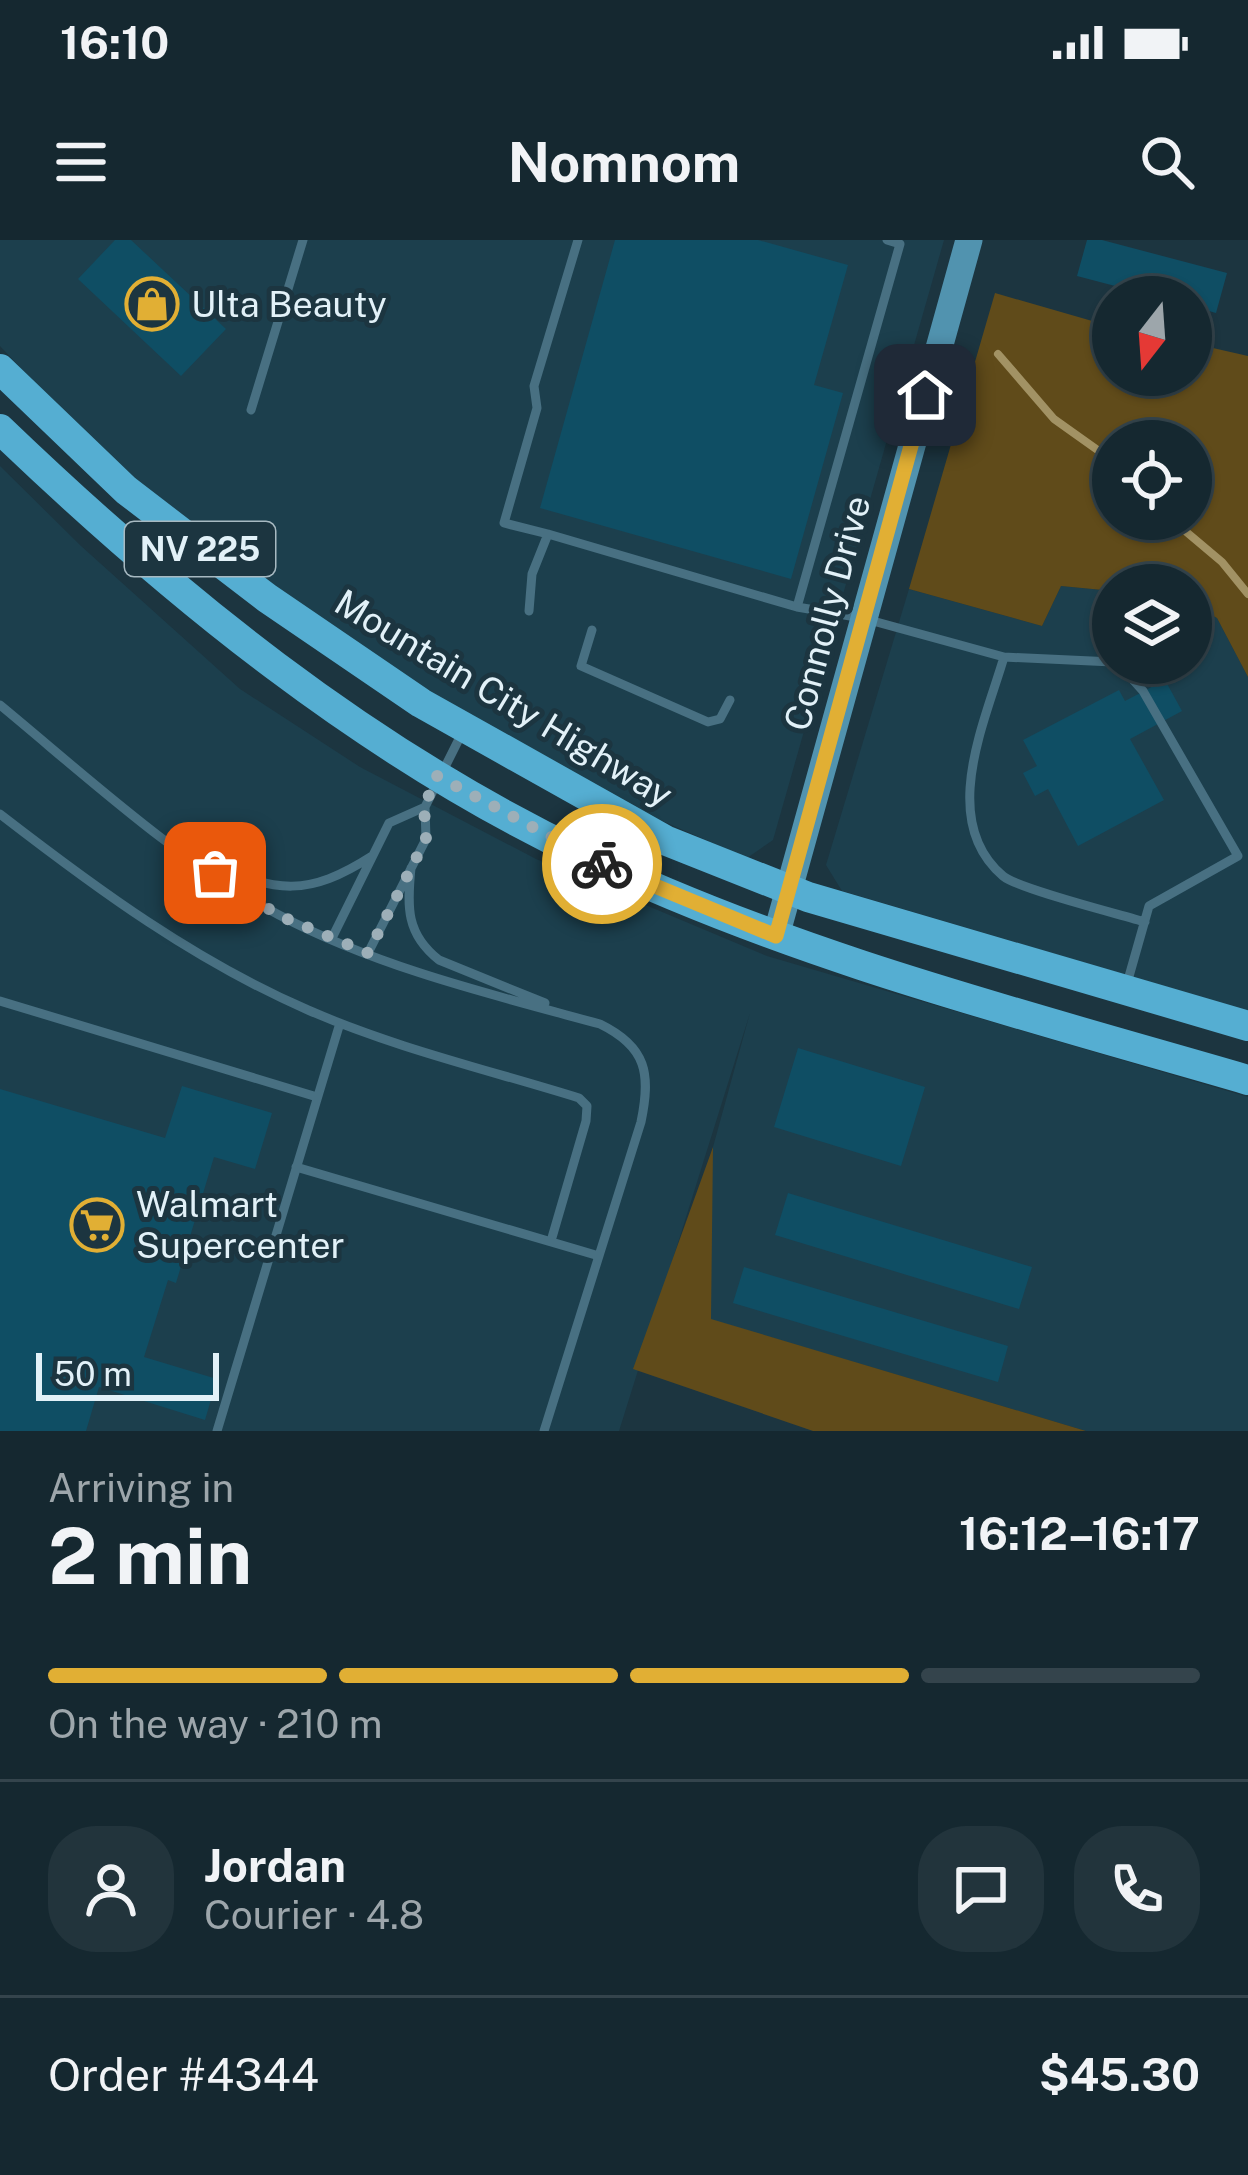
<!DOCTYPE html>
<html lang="en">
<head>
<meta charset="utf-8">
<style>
  :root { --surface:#152830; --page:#22343c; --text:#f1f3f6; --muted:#9da6ab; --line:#34444c; --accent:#e1af34 }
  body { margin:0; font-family:"Public Sans",sans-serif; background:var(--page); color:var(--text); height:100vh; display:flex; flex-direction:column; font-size:45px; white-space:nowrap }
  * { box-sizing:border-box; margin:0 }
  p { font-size:39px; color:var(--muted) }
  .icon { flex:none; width:66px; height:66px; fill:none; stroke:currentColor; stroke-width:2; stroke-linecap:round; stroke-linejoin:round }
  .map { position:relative; height:1191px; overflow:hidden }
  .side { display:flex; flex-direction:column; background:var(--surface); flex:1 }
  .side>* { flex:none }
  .needle { width:78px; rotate:197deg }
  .controls { position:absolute; left:1092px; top:36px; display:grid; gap:24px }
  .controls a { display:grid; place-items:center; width:120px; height:120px; border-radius:50%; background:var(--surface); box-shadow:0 3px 9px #0004,0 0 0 3px var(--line); font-size:60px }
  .scale { position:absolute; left:36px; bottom:30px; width:183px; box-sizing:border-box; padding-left:12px; border:6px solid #e2f1f8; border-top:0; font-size:33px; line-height:42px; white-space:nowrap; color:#e2f1f8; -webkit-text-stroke:9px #1c3540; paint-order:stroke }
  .pin { position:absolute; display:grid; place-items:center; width:102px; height:102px; color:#fff; margin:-51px; border-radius:24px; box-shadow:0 6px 18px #0006 }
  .courier { position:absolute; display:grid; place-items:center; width:120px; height:120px; margin:-60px; border:9px solid #e1af34; border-radius:50%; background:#fff; color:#222; box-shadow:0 3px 15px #0007 }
  .summary em { font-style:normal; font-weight:700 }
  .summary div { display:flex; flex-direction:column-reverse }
  .summary { display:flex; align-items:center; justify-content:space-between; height:204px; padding:0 48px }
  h1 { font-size:78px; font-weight:700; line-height:90px }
  .bar { display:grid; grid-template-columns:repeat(4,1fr); gap:18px 12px; align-content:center; height:144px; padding:0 48px }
  .bar i { height:15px; border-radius:9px; background:var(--line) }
  .bar .current { background:var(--accent) }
  .bar p { grid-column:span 4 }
  .line { display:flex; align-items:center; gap:30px; padding:0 48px; border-top:3px solid var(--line) }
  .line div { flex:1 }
  .round { display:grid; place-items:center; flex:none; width:126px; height:126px; border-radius:48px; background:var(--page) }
  .status { display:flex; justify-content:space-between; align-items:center; height:84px; padding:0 60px; background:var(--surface); direction:ltr }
  .status svg { height:33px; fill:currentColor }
  header { display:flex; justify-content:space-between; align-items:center; height:156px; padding:0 48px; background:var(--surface); font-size:54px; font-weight:700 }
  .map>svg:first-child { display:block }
  .built { fill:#1c3f4d }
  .green { fill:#604b1a; fill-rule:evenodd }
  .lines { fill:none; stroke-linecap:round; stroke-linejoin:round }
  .stream { stroke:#a29264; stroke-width:8 }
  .building { fill:#0f4e64 }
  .lane { stroke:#487082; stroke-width:9 }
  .secondary { stroke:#5193af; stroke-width:27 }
  .primary { stroke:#55aed2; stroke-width:30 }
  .done { stroke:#9dafb8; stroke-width:12; stroke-dasharray:0 21.6 }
  .route { stroke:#e1af34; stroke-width:15 }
  .labels { text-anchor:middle; stroke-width:10; stroke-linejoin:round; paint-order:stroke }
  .shield { fill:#1c3540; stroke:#a7b9c1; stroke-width:3 }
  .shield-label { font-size:33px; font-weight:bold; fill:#e2f1f8 }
  .poi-label { font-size:36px; fill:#e2f1f8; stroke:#1c3540; text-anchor:start }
  .street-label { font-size:36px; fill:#e2f1f8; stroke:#1c3540 }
</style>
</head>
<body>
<div class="status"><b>16:10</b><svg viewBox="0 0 49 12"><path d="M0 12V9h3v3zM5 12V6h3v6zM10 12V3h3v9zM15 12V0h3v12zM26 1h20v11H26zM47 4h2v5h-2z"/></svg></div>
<header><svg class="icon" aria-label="menu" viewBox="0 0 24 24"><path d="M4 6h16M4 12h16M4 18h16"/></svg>Nomnom<svg class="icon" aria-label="search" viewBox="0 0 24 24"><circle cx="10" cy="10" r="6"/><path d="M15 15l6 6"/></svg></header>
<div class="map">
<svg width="1248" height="1191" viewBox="0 0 1248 1191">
  <rect width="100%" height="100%" fill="#1c3540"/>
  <!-- built -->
  <path class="built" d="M0 0H944L773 600 747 618 635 569 416 446 227 316 98 211 0 106Z
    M0 226 81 306 240 449 360 527 536 619 767 716 1248 857V1191H1086L702 1077 713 907 750 773 619 1191H0Z
    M1061 346 1113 351V423H1191V364L1217 378 1248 437V771L842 651 826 625 909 349 1042 386Z"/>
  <!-- green -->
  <path class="green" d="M995 53 1113 87V135H1191V103L1248 116V437L1217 378 1191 364V345H1113V351L1061 346 1042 386 909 349ZM1113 201H1191V279H1113Z
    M713 907 711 1079 1086 1191H813L633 1129Z"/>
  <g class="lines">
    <!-- stream -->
    <path class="stream" d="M998 114 1054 179 1113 221
      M1171 279 1222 322 1248 354"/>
  </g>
  <!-- building -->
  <path class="building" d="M115 0H131L226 89 181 136 78 39Z
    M615 0H758L848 25 814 145 843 153 791 339 540 268Z
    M1087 0H1102L1227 33 1216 73 1191 66V57H1157L1077 36Z
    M1165 440 1182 471 1130 499 1164 560 1078 606 1048 549 1035 556 1023 533 1037 526 1023 500 1119 450 1125 461Z
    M798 808 925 847 901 926 774 887Z
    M182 846 272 873 255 929 214 917 176 1043 168 1040 144 1117 217 1139 205 1180 99 1147 86 1191H0V849L165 898Z
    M788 953 1032 1027 1019 1069 775 995Z
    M744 1027 1008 1106 998 1142 733 1063Z"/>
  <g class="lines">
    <!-- lane -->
    <path class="lane" d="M251 170 303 0
      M548 294 797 367 862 378 1004 417C985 482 938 581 1003 636 1018 649 1119 674 1145 682
      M797 367 900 4 887 0
      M529 371 532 334 548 294 504 283 537 168 534 146 578 0
      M592 390 581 426 708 482 720 479 730 460
      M1004 417 1113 422
      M1118 423 1143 451 1238 616 1149 666 1126 747
      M0 465C86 536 180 623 279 675 377 727 493 755 600 784 647 807 651 834 641 882L544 1191
      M0 574C97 649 195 721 308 770 395 808 489 830 579 858L587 866 586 881 551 1001
      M209 623C277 653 308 657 372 616
      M411 628C407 667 406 694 439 720L545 763
      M332 698 389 583 425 567
      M368 713 426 599 425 567 461 495
      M0 761 317 857
      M296 927 599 1016
      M217 1191 340 783"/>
    <!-- secondary -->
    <path class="secondary" d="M776 696 969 0"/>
    <!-- primary -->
    <path class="primary" d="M0 129 126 250 267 358 421 463 667 601 808 657 1248 786
      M0 189C174 356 366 512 585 616 796 717 1025 775 1248 840"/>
  </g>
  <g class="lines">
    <!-- done -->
    <path class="done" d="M215 633 278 675 368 713 426 599 424 567 437 536 602 624"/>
    <!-- route -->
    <path class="route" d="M602 624 776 696 925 155"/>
  </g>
  <!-- icons -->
  <defs>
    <g id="shop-ring" transform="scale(2.7)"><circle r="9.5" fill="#1c3540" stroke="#e1af34" stroke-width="1.5"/><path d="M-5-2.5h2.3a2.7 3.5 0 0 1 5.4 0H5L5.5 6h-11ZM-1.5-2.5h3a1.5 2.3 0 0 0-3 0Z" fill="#e1af34"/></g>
    <g id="supermarket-ring" transform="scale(2.7)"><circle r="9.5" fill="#1c3540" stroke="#e1af34" stroke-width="1.5"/><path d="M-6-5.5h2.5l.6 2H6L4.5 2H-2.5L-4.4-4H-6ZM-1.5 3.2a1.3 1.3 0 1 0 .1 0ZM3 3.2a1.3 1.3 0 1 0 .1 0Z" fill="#e1af34"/></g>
  </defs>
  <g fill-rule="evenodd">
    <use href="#shop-ring" x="152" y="64"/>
    <use href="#supermarket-ring" x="97" y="985"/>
  </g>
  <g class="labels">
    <!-- shield labels -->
    <rect class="shield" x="125" y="282" width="150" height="54" rx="9"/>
    <g class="shield-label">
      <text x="200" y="321">NV 225</text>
    </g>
    <!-- poi labels -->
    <g class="poi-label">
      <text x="191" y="77">Ulta Beauty</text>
      <text x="136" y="977">Walmart<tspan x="136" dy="41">Supercenter</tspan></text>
    </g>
    <!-- street labels -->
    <g class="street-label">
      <text transform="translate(827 373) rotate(-75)" y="13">Connolly Drive</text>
      <text transform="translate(504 458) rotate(31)" y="13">Mountain City Highway</text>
    </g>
  </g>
</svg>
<div class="controls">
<a><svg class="needle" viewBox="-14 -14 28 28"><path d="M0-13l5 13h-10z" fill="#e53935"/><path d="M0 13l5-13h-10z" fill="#9da6ab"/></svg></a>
<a><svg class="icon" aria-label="locate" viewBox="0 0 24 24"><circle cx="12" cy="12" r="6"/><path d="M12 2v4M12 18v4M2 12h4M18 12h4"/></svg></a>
<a><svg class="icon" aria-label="layers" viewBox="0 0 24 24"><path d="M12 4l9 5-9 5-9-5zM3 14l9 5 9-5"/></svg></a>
</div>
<div class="scale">50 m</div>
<div class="pin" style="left:215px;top:633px;background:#ea580c"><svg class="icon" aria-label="bag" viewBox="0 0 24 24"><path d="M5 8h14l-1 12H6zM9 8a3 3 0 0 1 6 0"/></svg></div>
<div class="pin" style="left:925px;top:155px;background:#1f2937"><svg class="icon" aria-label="home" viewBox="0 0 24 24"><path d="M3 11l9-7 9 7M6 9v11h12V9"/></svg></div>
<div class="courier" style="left:602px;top:624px"><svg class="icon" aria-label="bike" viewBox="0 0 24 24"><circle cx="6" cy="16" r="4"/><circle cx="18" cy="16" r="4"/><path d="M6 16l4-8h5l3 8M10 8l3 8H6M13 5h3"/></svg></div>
</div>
<section class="side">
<div class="summary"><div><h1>2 min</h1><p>Arriving in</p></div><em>16:12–16:17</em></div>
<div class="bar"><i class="current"></i><i class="current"></i><i class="current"></i><i></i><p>On the way · 210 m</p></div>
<div class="line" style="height:216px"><a class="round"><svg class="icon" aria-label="person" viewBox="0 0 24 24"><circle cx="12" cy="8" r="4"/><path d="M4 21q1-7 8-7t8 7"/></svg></a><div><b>Jordan</b><p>Courier · 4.8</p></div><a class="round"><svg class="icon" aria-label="chat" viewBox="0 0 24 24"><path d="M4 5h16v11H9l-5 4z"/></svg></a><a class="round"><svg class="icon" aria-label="phone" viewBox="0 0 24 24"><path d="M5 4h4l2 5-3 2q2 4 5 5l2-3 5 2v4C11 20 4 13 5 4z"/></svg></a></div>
<div class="line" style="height:156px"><div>Order #4344</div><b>$45.30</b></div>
</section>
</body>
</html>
